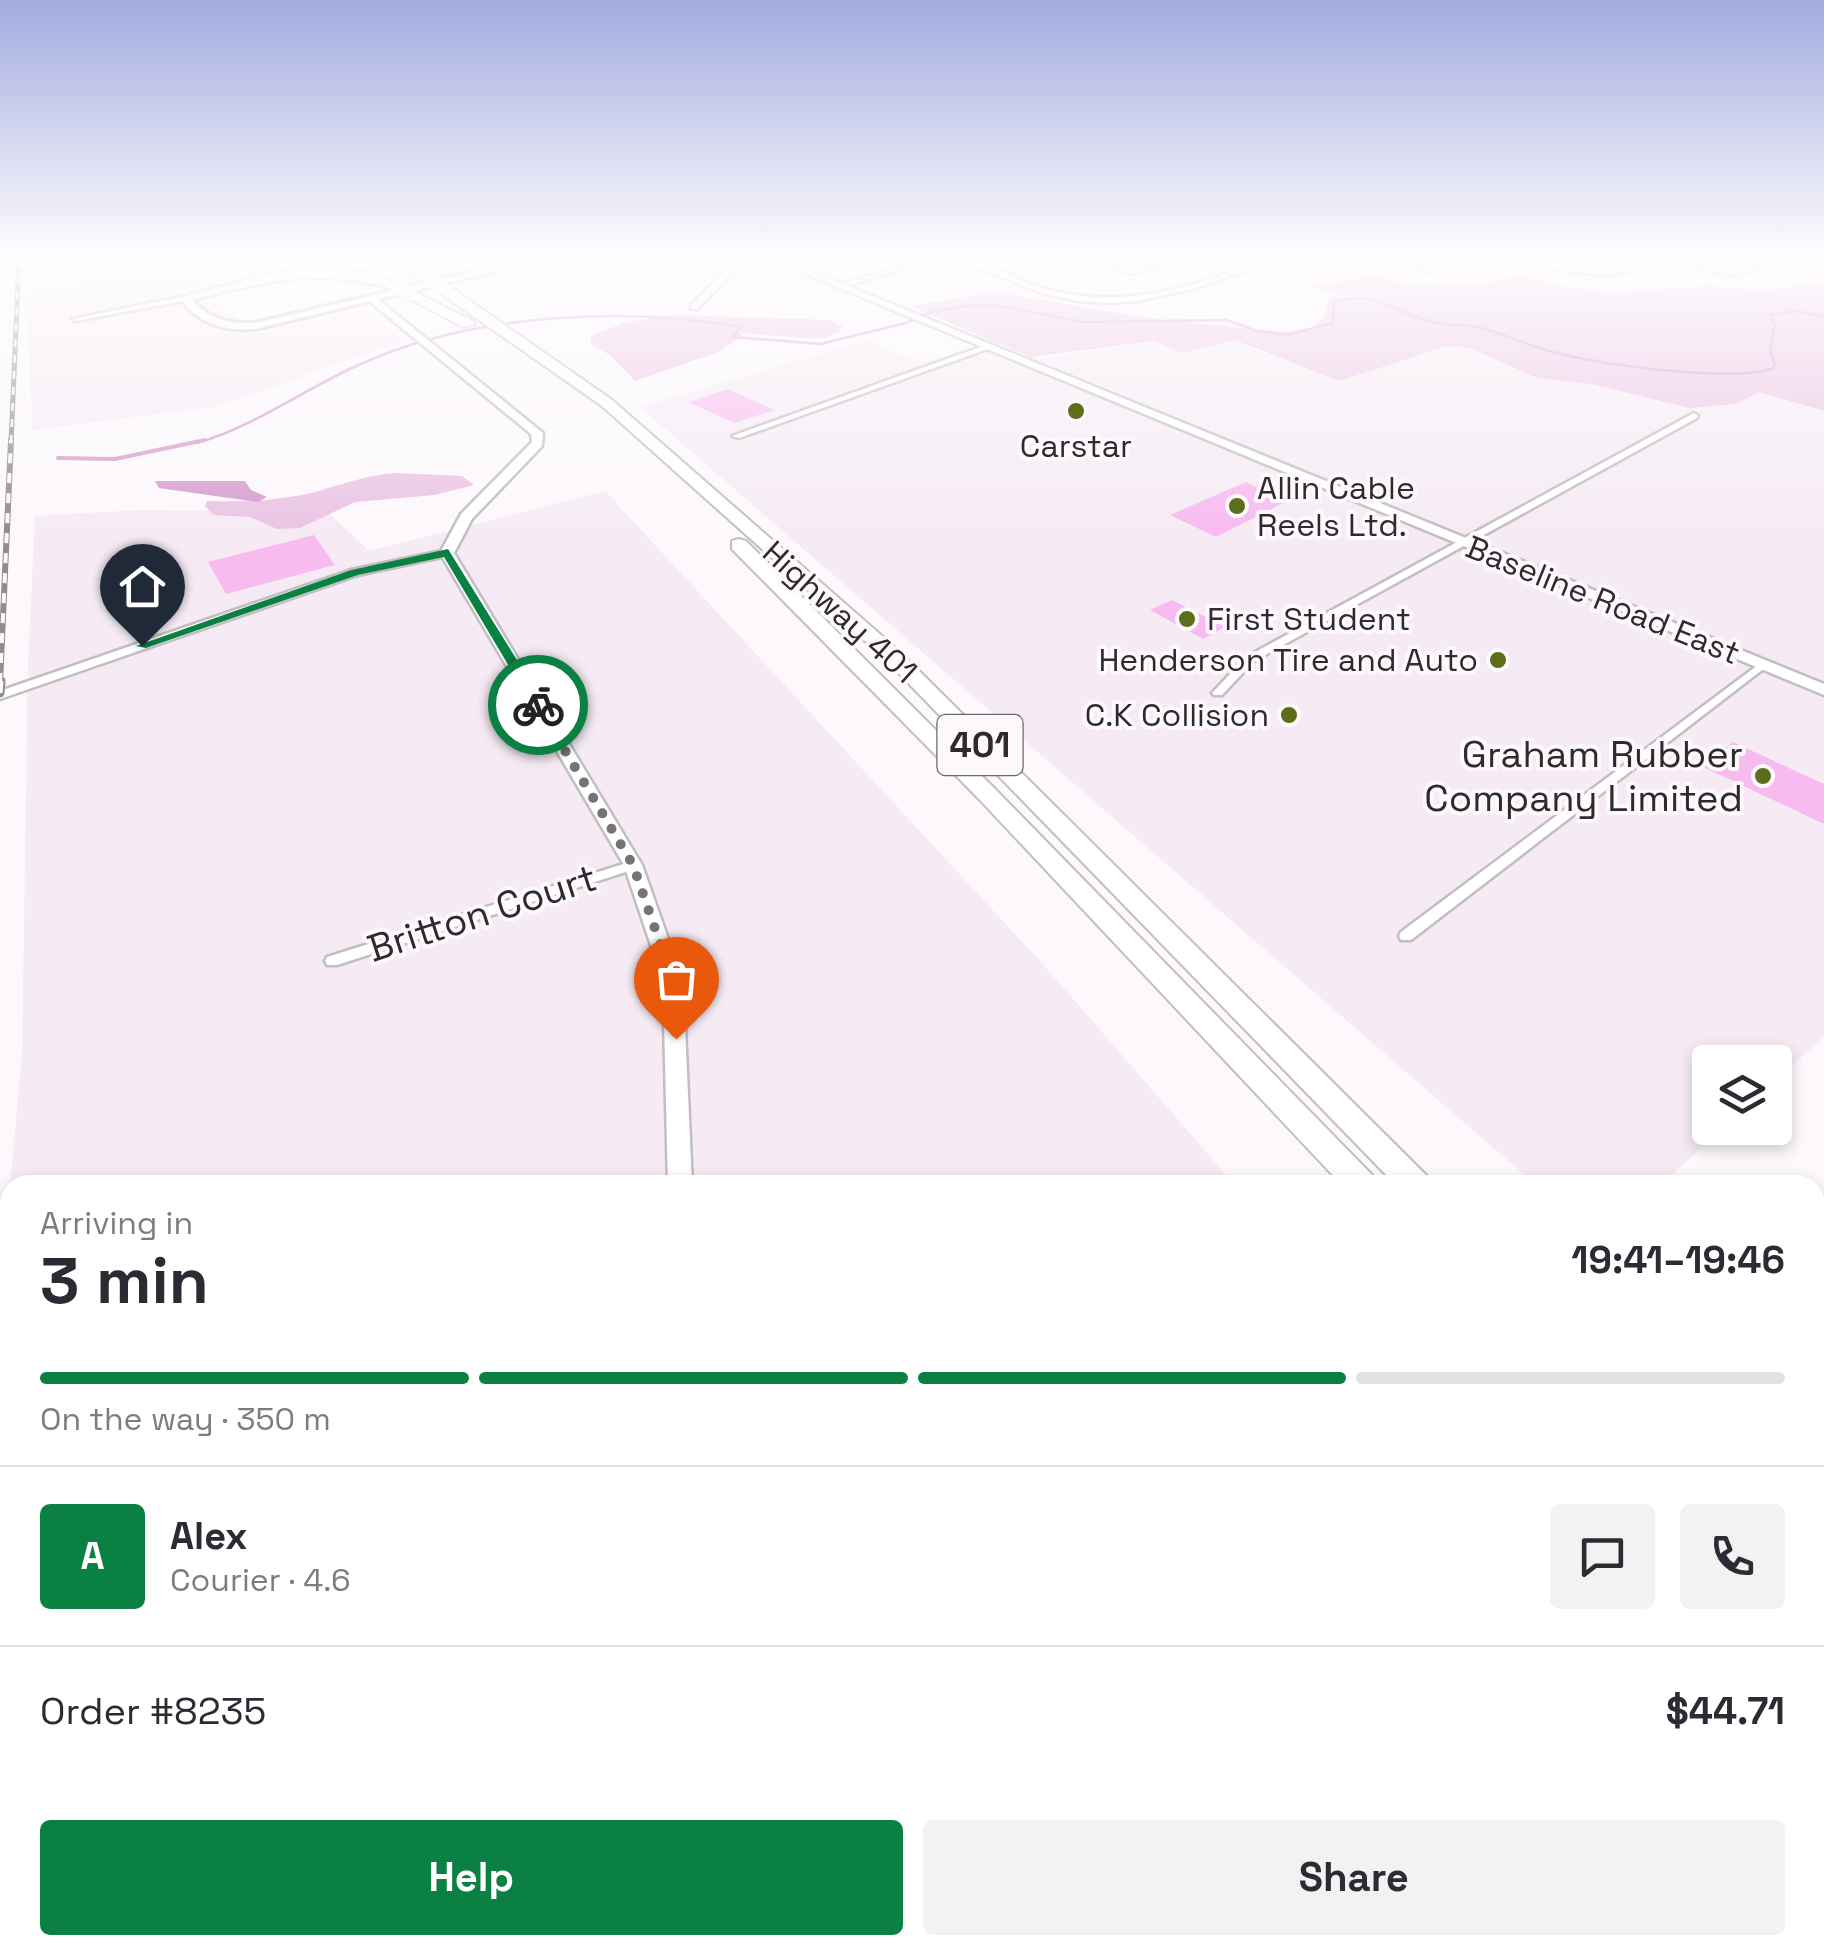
<!DOCTYPE html>
<html lang="en">
<head>
<meta charset="utf-8">
<style>
  :root { --surface:#fff; --page:#f2f2f3; --text:#2b2b33; --muted:#7c7c81; --line:#e1e1e2; --accent:#0b8043 }
  body { margin:0; font-family:"Space Grotesk",sans-serif; background:var(--page); color:var(--text); height:100vh; display:flex; flex-direction:column; font-size:38px; white-space:nowrap }
  * { box-sizing:border-box; margin:0 }
  p { font-size:32px; color:var(--muted) }
  .icon { flex:none; width:55px; height:55px; fill:none; stroke:currentColor; stroke-width:2; stroke-linecap:round; stroke-linejoin:round }
  .map { position:relative; flex:1; overflow:hidden }
  .side { position:absolute; left:0px; top:1175px; width:1825px; height:780px; display:flex; flex-direction:column; background:var(--surface); border-radius:30px 30px 0 0; box-shadow:0 5px 15px #0003 }
  .side>* { flex:none }
  .controls { position:absolute; left:1692px; top:1045px; display:grid; gap:20px }
  .controls a { display:grid; place-items:center; width:100px; height:100px; border-radius:10px; background:var(--surface); box-shadow:0 5px 15px #0003; font-size:50px }
  .pin { position:absolute; display:grid; place-items:center; width:85px; height:85px; color:#fff; margin:-102px -42px; border-radius:50% 50% 50% 0; rotate:-45deg; box-shadow:0 0 10px #0007 }
  .pin .icon { rotate:45deg }
  .courier { position:absolute; display:grid; place-items:center; width:100px; height:100px; margin:-50px; border:8px solid #0b8043; border-radius:50%; background:#fff; color:#222; box-shadow:0 2px 12px #0007 }
  .overview em { font-style:normal; font-weight:700 }
  .overview div { display:flex; flex-direction:column-reverse }
  .overview { display:flex; align-items:center; justify-content:space-between; height:170px; padding:0 40px }
  h1 { font-size:65px; font-weight:700; line-height:75px }
  .bar { display:grid; grid-template-columns:repeat(4,1fr); gap:15px 10px; align-content:center; height:120px; padding:0 40px }
  .bar i { height:12px; border-radius:8px; background:var(--line) }
  .bar .active { background:var(--accent) }
  .bar p { grid-column:span 4 }
  .line { display:flex; align-items:center; gap:25px; padding:0 40px; border-top:2px solid var(--line) }
  .line div { flex:1 }
  .round { display:grid; place-items:center; flex:none; width:105px; height:105px; border-radius:10px; background:var(--page) }
  .primary-button { display:flex; gap:20px; margin-top:auto; padding:20px 40px }
  .primary-button a { flex:1; height:115px; border-radius:10px; background:var(--accent); color:#fff; font-size:40px; font-weight:700; line-height:115px; text-align:center }
  .primary-button a+a { background:var(--page); color:var(--text) }
  .map>svg:first-child { display:block }
  .built { fill:#f6ebf4 }
  .green { fill:#eac4e4 }
  .water { fill:#d79ccf }
  .lines { fill:none; stroke-linecap:round; stroke-linejoin:round }
  .stream-far1 { stroke:#d79ccf; stroke-width:2.5 }
  .stream { stroke:#d79ccf; stroke-width:4 }
  .building { fill:#f7bbef }
  .minor-casing { stroke:#c2bec1; stroke-width:5 }
  .tertiary-casing { stroke:#c2bec1; stroke-width:5 }
  .secondary-casing { stroke:#c2bec1; stroke-width:6 }
  .motorway-casing { stroke:#c2bec1; stroke-width:4 }
  .minor { fill:#fff; fill-rule:evenodd }
  .tertiary { fill:#fff; fill-rule:evenodd }
  .secondary { fill:#fff; fill-rule:evenodd }
  .motorway { fill:#fff; fill-rule:evenodd }
  .rail-far2-casing { stroke:#908d90; stroke-width:5 }
  .rail-far1-casing { stroke:#908d90; stroke-width:6 }
  .rail-casing { stroke:#908d90; stroke-width:9 }
  .rail-far2 { stroke:#fcf8fc; stroke-width:2.5; stroke-dasharray:8; stroke-linecap:butt }
  .rail-far1 { stroke:#fcf8fc; stroke-width:4; stroke-dasharray:10; stroke-linecap:butt }
  .rail { stroke:#fcf8fc; stroke-width:5; stroke-dasharray:14; stroke-linecap:butt }
  .motorway-bridge-casing { stroke:#c2bec1; stroke-width:16; stroke-linecap:butt }
  .motorway-bridge { stroke:#fff; stroke-width:14 }
  .route { fill:#0b8043 }
  .done { stroke:#757375; stroke-width:10; stroke-dasharray:0 18 }
  .poi-dot { fill:#5c6e1a; stroke:#fcf8fc; stroke-width:4 }
  .labels { text-anchor:middle; stroke-width:8; stroke-linejoin:round; paint-order:stroke }
  .far-poi-label { font-size:32px; fill:#2d2b2d; stroke:#fcf8fc; text-anchor:start }
  .far-street-label { font-size:32px; fill:#2d2b2d; stroke:#fcf8fc }
  .shield { fill:#fcf8fc; stroke:#6b686b; stroke-width:2.5 }
  .shield-label { font-size:35px; font-weight:bold; fill:#2d2b2d }
  .poi-label { font-size:38px; fill:#2d2b2d; stroke:#fcf8fc; text-anchor:end }
  .street-label { font-size:38px; fill:#2d2b2d; stroke:#fcf8fc }
</style>
</head>
<body>
<div class="map">
<svg width="1824" height="1955" viewBox="0 0 1824 1955">
  <rect width="100%" height="100%" fill="#fcf8fc"/>
  <!-- built -->
  <path class="built" d="M176 263 253 334 365 309 404 341 215 407 32 430 28 292Z
    M867 340 920 363 979 345 1012 363 1154 341 1182 353 1235 340 1263 353H1418L1446 346 1470 348 1537 378 1759 392 1824 411V1037L1775 1081V1062H1710V1128H1724L1660 1185H1536L640 407Z
    M605 491 1041 962 1235 1185H10L22 1054 28 665 35 516 140 510 328 512 369 551Z
    M10 1187V1945H1815V1855L1824 1866V1955H0V1300Z"/>
  <!-- green -->
  <path class="green" d="M1376 275 1411 286 1485 283 1519 275 1564 287 1614 292 1710 286 1766 291 1812 283 1824 287V411L1759 392 1735 404 1690 408 1591 384 1537 378 1470 348 1446 346 1339 381 1235 340 1181 353 1154 341 1030 357 910 306 996 292 1161 320 1285 332 1311 328 1324 317 1329 297 1341 295 1311 286Z
    M676 315 829 320 842 326 840 332 824 338H801L745 333 721 351 635 381 610 355 592 345 590 336 626 322Z
    M397 473 462 476 474 485 434 495 355 502 300 528 277 529 250 517 213 515 205 506 207 501C243 502 275 501 311 493 341 485 366 475 397 473Z"/>
  <!-- water -->
  <path class="water" d="M155 481H245L251 490 267 497 258 502 159 488Z"/>
  <g class="lines">
    <!-- stream-far1 -->
    <path class="stream-far1" d="M197 443C256 426 307 387 363 363 473 314 624 306 741 327L734 337 820 344 906 323 934 311 972 305 999 306 1083 322 1227 320 1257 331 1287 335 1333 323 1334 303C1366 288 1397 312 1428 321 1445 326 1463 324 1481 328 1508 335 1533 348 1561 354 1607 365 1729 382 1772 369L1775 364 1770 351 1775 325 1769 315 1796 311 1824 317"/>
    <!-- stream -->
    <path class="stream" d="M58 458 115 459 205 440"/>
  </g>
  <!-- building -->
  <path class="building" d="M728 389 775 410 734 423 688 402Z
    M1246 482 1256 487 1266 483 1297 496 1216 537 1170 515Z
    M314 535 335 565 226 594 208 562Z
    M1172 600 1225 627 1203 639 1150 610Z
    M1733 742 1824 784V824L1703 767Z"/>
  <g class="lines">
    <!-- minor casing -->
    <g class="minor-casing">
      <path id="minor" d="M739 258H746L697 309H691V305Z
        M929 258H940L842 287 836 286Z
        M951 258C984 258 1014 280 1046 289 1124 312 1199 284 1272 258H1282L1197 288 1137 301 1108 303 1078 301 1045 294Z
        M1085 258C1102 258 1118 270 1134 269 1154 269 1172 258 1192 258L1132 274Z
        M1380 258H1391L1433 270 1430 272Z
        M1514 258 1604 271 1621 270 1648 261 1640 258H1656L1733 271 1790 258H1802L1733 275 1657 262 1638 270 1604 275 1569 272Z
        M185 296 188 300 76 321 72 319Z
        M986 345 993 347 739 438 732 436Z
        M1694 413 1698 416 1697 418 1254 661 1222 695H1214L1212 693 1246 657Z
        M447 550 451 551V555L358 575 0 699V691L351 570Z
        M1762 662 1768 665 1766 667 1411 940H1401L1399 936 1401 932Z
        M633 861 640 865 638 868 337 965H327L325 961 327 957Z"/>
    </g>
    <!-- tertiary casing -->
    <g class="tertiary-casing">
      <path id="tertiary" d="M767 258H779L1824 684V695Z
        M369 297H375L543 433 542 446 472 519 454 553 642 865 683 981 692 1185H668L663 981 624 865 440 553 461 514 532 442 531 434 369 301Z
        M725 1945H759L761 1955H727Z"/>
    </g>
    <!-- secondary casing -->
    <g class="secondary-casing">
      <path id="secondary" d="M531 258H549L255 329C223 331 199 324 180 298L189 296C207 319 227 324 255 323Z"/>
    </g>
    <!-- motorway casing -->
    <g class="motorway-casing">
      <path id="motorway" d="M386 258H401L434 278 423 281Z
        M318 268 371 273 403 286 397 290C315 266 266 282 185 302L178 298 264 275Z
        M436 284H446L612 400 898 650 1427 1176 1432 1185H1396L884 658 602 406 436 290Z
        M410 289 473 321 475 324 463 327 405 296 403 293Z
        M739 539 746 541 996 790 1373 1176 1378 1185H1342L980 800 732 549V541Z
        M1815 1568 1824 1572V1617L1815 1614Z
        M1815 1637 1824 1641V1689L1815 1685Z"/>
    </g>
    <!-- minor -->
    <use href="#minor" class="minor"/>
    <!-- tertiary -->
    <use href="#tertiary" class="tertiary"/>
    <!-- secondary -->
    <use href="#secondary" class="secondary"/>
    <!-- motorway -->
    <use href="#motorway" class="motorway"/>
    <!-- rail-far2 casing -->
    <g class="rail-far2-casing">
      <path id="rail-far2" d="M11 443 19 258"/>
    </g>
    <!-- rail-far1 casing -->
    <g class="rail-far1-casing">
      <path id="rail-far1" d="M0 683 11 440"/>
    </g>
    <!-- rail casing -->
    <g class="rail-casing">
      <path id="rail" d="M0 693 1 681"/>
    </g>
    <!-- rail-far2 -->
    <use href="#rail-far2" class="rail-far2"/>
    <!-- rail-far1 -->
    <use href="#rail-far1" class="rail-far1"/>
    <!-- rail -->
    <use href="#rail" class="rail"/>
    <!-- motorway-bridge casing -->
    <g class="motorway-bridge-casing">
      <path id="motorway-bridge" d="M428 278 441 287
        M397 286 410 293"/>
    </g>
    <!-- motorway-bridge -->
    <use href="#motorway-bridge" class="motorway-bridge"/>
  </g>
  <!-- sky -->
  <linearGradient id="sky" x2="0" y2="1"><stop stop-color="#a1aade"/><stop offset="0.48" stop-color="#fefcfe"/><stop offset="1" stop-color="#fefcfe" stop-opacity="0"/></linearGradient>
  <rect width="1824" height="532" fill="url(#sky)"/>
  <!-- route -->
  <path class="route" d="M448 549 545 705 543 708 532 705 444 557 358 575 146 648 136 646 351 570Z"/>
  <g class="lines">
    <!-- done -->
    <path class="done" d="M538 705 633 865 673 981 676 1039"/>
  </g>
  <!-- markers -->
  <g class="poi-dot">
    <circle cx="1076" cy="411" r="10"/>
    <circle cx="1237" cy="506" r="10"/>
    <circle cx="1187" cy="619" r="10"/>
    <circle cx="1498" cy="660" r="10"/>
    <circle cx="1289" cy="715" r="10"/>
    <circle cx="1763" cy="776" r="10"/>
  </g>
  <g class="labels">
    <!-- far-poi labels -->
    <g class="far-poi-label">
      <text x="1076" y="457" text-anchor="middle">Carstar</text>
      <text x="1257" y="499">Allin Cable<tspan x="1257" dy="37">Reels Ltd.</tspan></text>
      <text x="1207" y="630">First Student</text>
      <text x="1478" y="671" text-anchor="end">Henderson Tire and Auto</text>
      <text x="1269" y="726" text-anchor="end">C.K Collision</text>
    </g>
    <!-- far-street labels -->
    <g class="far-street-label">
      <text transform="translate(1603 600) rotate(22)" y="11">Baseline Road East</text>
      <text transform="translate(840 612) rotate(42)" y="11">Highway 401</text>
    </g>
    <!-- shield labels -->
    <rect class="shield" x="937.5" y="715" width="85" height="60" rx="8"/>
    <g class="shield-label">
      <text x="980" y="757">401</text>
    </g>
    <!-- poi labels -->
    <g class="poi-label">
      <text x="1743" y="767">Graham Rubber<tspan x="1743" dy="44">Company Limited</tspan></text>
    </g>
    <!-- street labels -->
    <g class="street-label">
      <text transform="translate(482 913) rotate(-18)" y="13">Britton Court</text>
    </g>
  </g>
</svg>
<div class="controls">
<a><svg class="icon" aria-label="layers" viewBox="0 0 24 24"><path d="M12 4l9 5-9 5-9-5zM3 14l9 5 9-5"/></svg></a>
</div>
<div class="pin" style="left:676px;top:1039px;background:#ea580c"><svg class="icon" aria-label="bag" viewBox="0 0 24 24"><path d="M5 8h14l-1 12H6zM9 8a3 3 0 0 1 6 0"/></svg></div>
<div class="pin" style="left:142px;top:646px;background:#1f2937"><svg class="icon" aria-label="home" viewBox="0 0 24 24"><path d="M3 11l9-7 9 7M6 9v11h12V9"/></svg></div>
<div class="courier" style="left:538px;top:705px"><svg class="icon" aria-label="bike" viewBox="0 0 24 24"><circle cx="6" cy="16" r="4"/><circle cx="18" cy="16" r="4"/><path d="M6 16l4-8h5l3 8M10 8l3 8H6M13 5h3"/></svg></div>
<section class="side">
<div class="overview"><div><h1>3 min</h1><p>Arriving in</p></div><em>19:41–19:46</em></div>
<div class="bar"><i class="active"></i><i class="active"></i><i class="active"></i><i></i><p>On the way · 350 m</p></div>
<div class="line" style="height:180px"><b class="round" style="background:var(--accent);color:#fff">A</b><div><b>Alex</b><p>Courier · 4.6</p></div><a class="round"><svg class="icon" aria-label="chat" viewBox="0 0 24 24"><path d="M4 5h16v11H9l-5 4z"/></svg></a><a class="round"><svg class="icon" aria-label="phone" viewBox="0 0 24 24"><path d="M5 4h4l2 5-3 2q2 4 5 5l2-3 5 2v4C11 20 4 13 5 4z"/></svg></a></div>
<div class="line" style="height:130px"><div>Order #8235</div><b>$44.71</b></div>
<div class="primary-button"><a>Help</a><a>Share</a></div>
</section>
</div>
</body>
</html>
